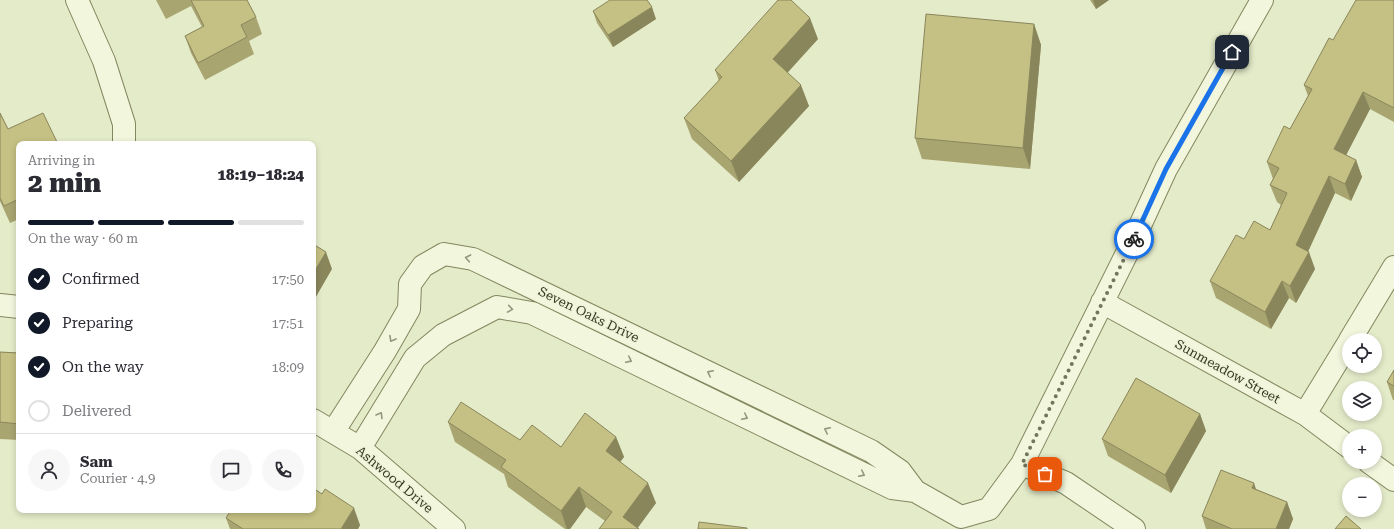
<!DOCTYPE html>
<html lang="en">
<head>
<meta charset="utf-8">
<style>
  :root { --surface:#fff; --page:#f7f7f7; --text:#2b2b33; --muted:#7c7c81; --line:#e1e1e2; --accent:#111827 }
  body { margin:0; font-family:"Roboto Serif",serif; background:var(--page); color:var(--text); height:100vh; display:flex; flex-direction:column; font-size:15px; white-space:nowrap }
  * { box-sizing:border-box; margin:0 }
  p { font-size:13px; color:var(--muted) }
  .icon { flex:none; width:22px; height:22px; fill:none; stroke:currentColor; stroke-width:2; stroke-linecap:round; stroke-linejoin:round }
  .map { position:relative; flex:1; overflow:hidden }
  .drawer { position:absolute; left:16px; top:141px; width:300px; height:372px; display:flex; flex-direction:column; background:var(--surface); border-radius:8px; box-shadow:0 2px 6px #0003 }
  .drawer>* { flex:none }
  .tools { position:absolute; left:1342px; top:333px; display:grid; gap:8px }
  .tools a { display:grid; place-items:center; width:40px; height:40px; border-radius:50%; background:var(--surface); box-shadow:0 2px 6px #0003; font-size:20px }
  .pin { position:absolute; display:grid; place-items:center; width:34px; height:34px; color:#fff; margin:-17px; border-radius:8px; box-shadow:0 2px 6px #0006 }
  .courier { position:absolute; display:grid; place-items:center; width:40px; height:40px; margin:-20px; border:3px solid #1a73e8; border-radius:50%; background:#fff; color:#222; box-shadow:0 1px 5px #0007 }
  .headline em { font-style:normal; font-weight:800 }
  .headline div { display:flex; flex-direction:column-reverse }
  .headline { display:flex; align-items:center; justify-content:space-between; height:68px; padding:0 12px }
  h1 { font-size:26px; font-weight:800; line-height:30px }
  .bar { display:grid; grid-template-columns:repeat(4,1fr); gap:6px 4px; align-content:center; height:48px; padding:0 12px }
  .bar i { height:5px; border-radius:3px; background:var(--line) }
  .bar .active { background:var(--accent) }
  .bar p { grid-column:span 4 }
  .line { display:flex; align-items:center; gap:10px; padding:0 12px; border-top:1px solid var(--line) }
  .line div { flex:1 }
  .round { display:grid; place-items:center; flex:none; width:42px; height:42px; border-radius:21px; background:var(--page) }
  ol { padding:0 12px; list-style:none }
  li { display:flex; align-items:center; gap:12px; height:44px }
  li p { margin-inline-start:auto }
  li .icon { padding:4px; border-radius:50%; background:var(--accent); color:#fff; stroke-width:4 }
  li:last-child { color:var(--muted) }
  li i { width:22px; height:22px; border:2px solid var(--line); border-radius:50% }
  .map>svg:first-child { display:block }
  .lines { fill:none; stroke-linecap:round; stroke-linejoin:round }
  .minor-casing { stroke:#84865f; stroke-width:24 }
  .minor { stroke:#f1f6dc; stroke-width:22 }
  .wall { fill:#a9a571 }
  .shaded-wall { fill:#8a865c }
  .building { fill:#c5c083; stroke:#8a865c }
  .oneway { stroke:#94967e }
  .done { stroke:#74765c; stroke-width:4; stroke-dasharray:0 7.2 }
  .route { stroke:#1a73e8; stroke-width:5 }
  .labels { text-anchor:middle; stroke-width:3; stroke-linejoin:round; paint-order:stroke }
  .street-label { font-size:13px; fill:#373721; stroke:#edf3d8 }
</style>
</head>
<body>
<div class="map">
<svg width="1394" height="529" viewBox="0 0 1394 529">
  <rect width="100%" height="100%" fill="#e4ebc9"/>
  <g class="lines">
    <!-- minor casing -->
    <g class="minor-casing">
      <path id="minor" d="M77 0 104 61 124 124V144
        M1102 302 1305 414 1349 447
        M0 305 19 307
        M1350 340 1394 267
        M1305 414 1349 342
        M313 420 360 448 454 529
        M333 432 385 351 409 309 410 284 423 266 444 254 473 259 871 451 900 471 915 491 961 517 989 509 1022 464 1132 243 1166 169 1262 0
        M360 448 415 358 443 335 497 307 532 313 892 488 915 491
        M1369 462 1394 480
        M1022 464 1066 483 1134 529"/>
    </g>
    <!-- minor -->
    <use href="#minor" class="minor"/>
  </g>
  <!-- wall -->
  <path class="wall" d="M156 0H247L256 17 262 34 249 41 254 54 205 80 191 53 185 36 202 27 191 6 166 19Z
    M1090 0H1109L1096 9Z
    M1394 0V122L1370 109 1346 155 1356 160 1362 177 1351 201 1335 193 1308 252 1315 269 1296 303 1289 298 1271 329 1216 298 1210 281 1244 239 1270 230 1281 205 1277 202 1270 185 1273 179 1267 162 1290 129 1308 96 1304 85 1333 40Z
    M593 11 656 19 613 47 597 23Z
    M1034 24 1041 45 1030 169 922 159 915 138Z
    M818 39 787 72 809 106 739 182 692 139 684 118 719 81 715 70Z
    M0 113 8 129 19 144V219L10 223 0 201Z
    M0 352 19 353V440L0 439Z
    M1394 370V400H1393L1387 382Z
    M1200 414 1206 431 1171 493 1108 456 1102 439Z
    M448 422 520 440 561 447 616 437 624 457 620 462 656 503 637 528 605 521 586 507 570 529H565L508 487 504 474 455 442Z
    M1256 489 1287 502 1293 519 1289 529H1206L1202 516Z
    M226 518 360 525 358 529H230Z"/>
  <!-- shaded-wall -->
  <path class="shaded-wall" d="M1093 0H1109L1096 9Z
    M652 7 656 19 613 47 608 35Z
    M810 18 818 39 781 80 773 59Z
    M1034 24 1041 45 1030 169 1023 148Z
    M801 85 809 106 739 182 731 161Z
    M1363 92 1370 109 1340 167 1334 149Z
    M1356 160 1362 177 1351 201 1345 184Z
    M1329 176 1335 193 1303 262 1296 245Z
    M326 252 332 269 313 302V274Z
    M1309 252 1315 269 1296 303 1290 286Z
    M1282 281 1289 298 1271 329 1265 312Z
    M1200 414 1206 431 1171 493 1165 475Z
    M616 437 624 457 613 471 606 451Z
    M648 483 656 503 637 529 623 517Z
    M1254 483 1260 501 1252 488Z
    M579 487 586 507 570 529H567L561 511Z
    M1287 502 1293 519 1289 529H1276Z
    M354 508 360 525 358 529H341Z"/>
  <!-- building -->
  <path class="building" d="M191 0H247L256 17 241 25 247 37 198 63 185 36 204 26Z
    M610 0H647L652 7 608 35 593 11Z
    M778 0H791L810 18 773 59 801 85 731 161 684 118 722 77 715 70Z
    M1356 0H1394V108L1363 92 1334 149 1356 160 1345 184 1329 176 1296 245 1309 252 1290 286 1282 281 1265 312 1210 281 1236 235 1244 239 1254 221 1270 230 1287 193 1270 185 1279 168 1267 162 1284 126 1290 129 1312 89 1304 85 1329 38 1333 40Z
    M926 14 1034 24 1023 148 915 138Z
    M0 113 8 129 43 113 58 144H19V199L4 206 0 198Z
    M313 244 326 252 313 274Z
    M0 352 19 353V424L0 422Z
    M1394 370V386L1387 382Z
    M1136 378 1200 414 1165 475 1102 439Z
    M461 402 520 440 532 425 561 447 585 413 616 437 606 451 648 483 623 517 639 529H599L612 512 579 487 561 511 501 467 506 460 448 422Z
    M1221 470 1254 483 1252 488 1287 502 1276 529H1232L1202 516Z
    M313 488 322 494 325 489 354 508 341 529H243L226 518 231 510H313Z
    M1346 516 1361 529H1335Z
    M699 522 747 528V529H698Z"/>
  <!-- one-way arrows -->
  <defs><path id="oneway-chevron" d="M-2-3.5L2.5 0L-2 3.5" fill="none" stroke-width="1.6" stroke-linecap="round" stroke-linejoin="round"/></defs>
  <g class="oneway">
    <use href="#oneway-chevron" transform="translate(468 258) rotate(-169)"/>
    <use href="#oneway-chevron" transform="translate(510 309) rotate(9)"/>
    <use href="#oneway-chevron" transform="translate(392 339) rotate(119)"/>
    <use href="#oneway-chevron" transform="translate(629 360) rotate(26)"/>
    <use href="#oneway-chevron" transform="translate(710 373) rotate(-154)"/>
    <use href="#oneway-chevron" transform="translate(380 415) rotate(-59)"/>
    <use href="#oneway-chevron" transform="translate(745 417) rotate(26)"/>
    <use href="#oneway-chevron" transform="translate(827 430) rotate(-154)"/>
    <use href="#oneway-chevron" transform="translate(862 474) rotate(26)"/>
  </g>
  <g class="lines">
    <!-- done -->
    <path class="done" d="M1045 474 1022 464 1134 239"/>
    <!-- route -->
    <path class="route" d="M1134 239 1166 169 1232 52"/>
  </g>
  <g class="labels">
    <!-- street labels -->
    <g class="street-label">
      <text transform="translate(589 314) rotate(26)" y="5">Seven Oaks Drive</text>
      <text transform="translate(1228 371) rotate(29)" y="5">Sunmeadow Street</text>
      <text transform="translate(395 479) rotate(40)" y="5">Ashwood Drive</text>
    </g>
  </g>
</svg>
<div class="tools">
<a><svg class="icon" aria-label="locate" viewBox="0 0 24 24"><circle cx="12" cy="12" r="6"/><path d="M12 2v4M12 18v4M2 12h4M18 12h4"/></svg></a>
<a><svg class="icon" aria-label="layers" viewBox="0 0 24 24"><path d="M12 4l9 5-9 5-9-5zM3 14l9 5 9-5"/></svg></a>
<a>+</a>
<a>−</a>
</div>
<div class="pin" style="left:1045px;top:474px;background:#ea580c"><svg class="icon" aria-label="bag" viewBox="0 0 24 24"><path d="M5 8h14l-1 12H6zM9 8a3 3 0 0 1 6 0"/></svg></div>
<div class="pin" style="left:1232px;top:52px;background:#1f2937"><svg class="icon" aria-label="home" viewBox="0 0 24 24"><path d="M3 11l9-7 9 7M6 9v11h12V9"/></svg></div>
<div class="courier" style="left:1134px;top:239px"><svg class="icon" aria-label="bike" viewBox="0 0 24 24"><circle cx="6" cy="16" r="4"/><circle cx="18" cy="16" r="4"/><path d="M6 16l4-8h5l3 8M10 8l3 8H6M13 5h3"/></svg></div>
<section class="drawer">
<div class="headline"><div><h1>2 min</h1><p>Arriving in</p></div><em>18:19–18:24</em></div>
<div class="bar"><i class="active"></i><i class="active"></i><i class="active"></i><i></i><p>On the way · 60 m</p></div>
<ol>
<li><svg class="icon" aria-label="check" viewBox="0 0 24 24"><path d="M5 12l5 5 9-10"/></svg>Confirmed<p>17:50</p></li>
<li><svg class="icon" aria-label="check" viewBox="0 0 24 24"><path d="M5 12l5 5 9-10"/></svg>Preparing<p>17:51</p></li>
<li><svg class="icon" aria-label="check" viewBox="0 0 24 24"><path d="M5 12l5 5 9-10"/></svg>On the way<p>18:09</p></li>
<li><i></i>Delivered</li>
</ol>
<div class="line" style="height:72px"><a class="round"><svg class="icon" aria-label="person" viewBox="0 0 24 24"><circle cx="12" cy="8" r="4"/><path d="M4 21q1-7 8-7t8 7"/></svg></a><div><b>Sam</b><p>Courier · 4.9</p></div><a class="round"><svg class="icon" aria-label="chat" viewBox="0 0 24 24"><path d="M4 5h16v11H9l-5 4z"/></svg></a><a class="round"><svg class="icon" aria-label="phone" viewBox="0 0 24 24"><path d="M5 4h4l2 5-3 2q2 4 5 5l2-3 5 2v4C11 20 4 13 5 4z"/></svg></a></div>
</section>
</div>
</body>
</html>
